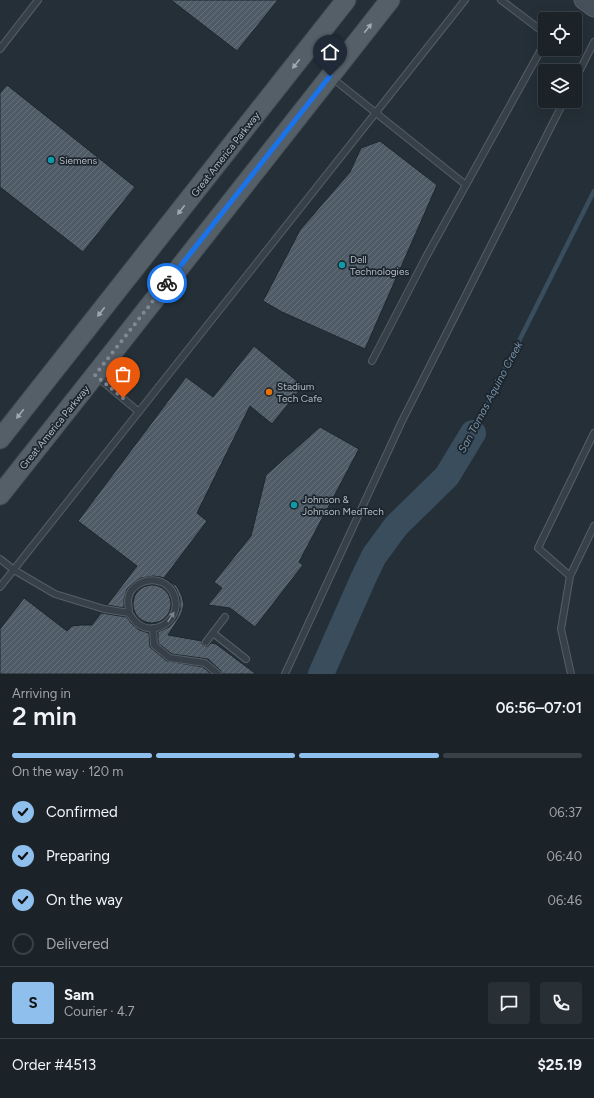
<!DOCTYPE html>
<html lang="en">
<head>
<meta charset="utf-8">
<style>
  :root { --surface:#1b2329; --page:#282f35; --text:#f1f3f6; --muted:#a0a4a8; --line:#394046; --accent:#8ebfed }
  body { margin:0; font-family:Figtree,sans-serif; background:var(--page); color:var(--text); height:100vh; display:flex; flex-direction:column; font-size:15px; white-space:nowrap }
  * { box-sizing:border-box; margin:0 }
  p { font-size:13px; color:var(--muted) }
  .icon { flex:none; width:22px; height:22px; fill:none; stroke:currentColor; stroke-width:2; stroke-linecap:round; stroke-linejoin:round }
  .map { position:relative; height:674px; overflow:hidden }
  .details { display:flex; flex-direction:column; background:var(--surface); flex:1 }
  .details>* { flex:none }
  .buttons { position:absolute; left:538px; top:12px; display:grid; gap:8px }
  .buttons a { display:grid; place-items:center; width:44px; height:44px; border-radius:4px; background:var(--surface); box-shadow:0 4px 16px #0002,0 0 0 1px var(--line); font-size:20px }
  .pin { position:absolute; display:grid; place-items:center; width:34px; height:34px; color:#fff; margin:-41px -17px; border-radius:50% 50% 50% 0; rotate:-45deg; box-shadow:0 0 4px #0007 }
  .pin .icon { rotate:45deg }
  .courier { position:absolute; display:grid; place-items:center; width:40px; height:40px; margin:-20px; border:3px solid #1a73e8; border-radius:50%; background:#fff; color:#222; box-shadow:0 1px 5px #0007 }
  .headline em { font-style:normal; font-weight:600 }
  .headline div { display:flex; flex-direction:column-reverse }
  .headline { display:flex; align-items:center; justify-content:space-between; height:68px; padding:0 12px }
  h1 { font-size:26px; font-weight:600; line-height:30px }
  .bar { display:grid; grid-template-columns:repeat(4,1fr); gap:6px 4px; align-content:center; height:48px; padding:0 12px }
  .bar i { height:5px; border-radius:3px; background:var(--line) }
  .bar .current { background:var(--accent) }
  .bar p { grid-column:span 4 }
  .line { display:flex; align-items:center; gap:10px; padding:0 12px; border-top:1px solid var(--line) }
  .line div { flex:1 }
  .round { display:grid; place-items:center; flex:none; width:42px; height:42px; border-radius:4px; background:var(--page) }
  ol { padding:0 12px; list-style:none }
  li { display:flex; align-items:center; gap:12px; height:44px }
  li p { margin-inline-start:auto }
  li .icon { padding:4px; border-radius:50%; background:var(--accent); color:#111; stroke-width:4 }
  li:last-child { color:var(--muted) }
  li i { width:22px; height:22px; border:2px solid var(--line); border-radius:50% }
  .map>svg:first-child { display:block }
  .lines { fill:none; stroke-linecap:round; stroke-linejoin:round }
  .stream { stroke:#394d5d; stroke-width:4.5 }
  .river { stroke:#394d5d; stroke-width:26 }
  .building { fill:url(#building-hatch); stroke:#1e272f }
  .lane-casing { stroke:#555e66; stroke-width:8 }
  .secondary-casing { stroke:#555e66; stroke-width:19 }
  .primary-casing { stroke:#434c54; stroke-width:21 }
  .lane { stroke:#374048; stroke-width:6 }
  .secondary { stroke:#45505a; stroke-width:17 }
  .primary { stroke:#555f68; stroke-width:19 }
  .oneway { fill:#9fa9b2 }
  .oneway2 { fill:#7b848c }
  .done { stroke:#808a93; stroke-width:4; stroke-dasharray:0 7.2 }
  .route { stroke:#1a73e8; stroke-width:5 }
  .culture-dot { fill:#0f9aa8; stroke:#1c252d; stroke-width:1.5 }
  .food-dot { fill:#e8710a; stroke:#1c252d; stroke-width:1.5 }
  .labels { text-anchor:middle; stroke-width:3.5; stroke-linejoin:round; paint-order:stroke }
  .street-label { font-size:10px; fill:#b2bbc4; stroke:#1c252d }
  .poi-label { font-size:10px; fill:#b2bbc4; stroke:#1c252d; text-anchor:start }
  .water-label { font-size:11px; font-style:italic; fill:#7590a5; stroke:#1c252d }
</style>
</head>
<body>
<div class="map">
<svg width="594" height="674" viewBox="0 0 594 674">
  <defs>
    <pattern id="building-hatch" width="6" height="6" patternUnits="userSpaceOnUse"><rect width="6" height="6" fill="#4f5b66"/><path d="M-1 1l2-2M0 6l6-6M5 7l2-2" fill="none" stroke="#66717a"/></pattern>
  </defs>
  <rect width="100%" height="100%" fill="#242f37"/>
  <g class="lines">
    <!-- stream -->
    <path class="stream" d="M473 433 594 191"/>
    <!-- river -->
    <path class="river" d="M321 674 363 579 374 556 396 526 447 476 473 433"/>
  </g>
  <!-- building -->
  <path class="building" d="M171 0H278L237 51Z
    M7 85 135 187 83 252 0 187V93Z
    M380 141 437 185 365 349 282 312 263 301 300 230 350 172 361 148Z
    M254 346 303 386 272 424 250 406 197 513 207 521 164 578 177 586 182 596 184 605 181 615 168 635 202 641V644L205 646H208L211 643 216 644 256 674H222L221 671 208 659 172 654 158 643V632L169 627 176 619 180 610V599L176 589 172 584 166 579 161 577 153 576 141 578 132 584 127 589 124 599V608L107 605 137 566 78 521 186 377 213 397Z
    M320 427 359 449 299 562 303 565 255 627 230 608 208 605 222 588 214 582 251 536 266 475Z
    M133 604a19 19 0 1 1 38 0a19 19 0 1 1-38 0Z
    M24 598 67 631 72 626 81 625H92L101 613 127 617 131 623 139 630 149 633 150 647 167 661 203 667 211 674H0V629Z"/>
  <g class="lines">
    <!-- lane casing -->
    <g class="lane-casing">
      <path id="lane" d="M0 49 38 0
        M331 77 466 185
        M575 80 594 42
        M372 361 426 257 543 46 542 31 501 0
        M96 376 139 412
        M594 433 538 548 570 576 594 526
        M0 559 14 570 55 594 104 609 129 613C131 615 132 618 134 620 153 642 187 617 172 591 169 586 163 582 158 581 145 578 129 586 128 600 128 604 129 609 129 613
        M570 576 561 629 571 674
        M0 587 465 0
        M153 628 154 645 170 658 205 663 218 674
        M213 633 246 659
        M206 642 225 617
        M285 674 402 421 564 101"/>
    </g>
    <!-- secondary casing -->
    <g class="secondary-casing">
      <path id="secondary" d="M583 0 594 8"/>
    </g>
    <!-- primary casing -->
    <g class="primary-casing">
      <path id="primary" d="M0 439 346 0
        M0 495 95 375 390 0"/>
    </g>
    <!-- lane -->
    <use href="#lane" class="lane"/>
    <!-- secondary -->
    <use href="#secondary" class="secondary"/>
    <!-- primary -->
    <use href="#primary" class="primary"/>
  </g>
  <!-- one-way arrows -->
  <defs><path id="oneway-solid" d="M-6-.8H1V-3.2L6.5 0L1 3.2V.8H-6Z"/></defs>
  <g class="oneway">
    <use href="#oneway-solid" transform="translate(368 28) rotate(-52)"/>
    <use href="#oneway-solid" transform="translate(296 64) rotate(128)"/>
    <use href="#oneway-solid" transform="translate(181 210) rotate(128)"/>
    <use href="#oneway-solid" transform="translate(101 312) rotate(128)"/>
    <use href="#oneway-solid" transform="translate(20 414) rotate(128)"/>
  </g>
  <use class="oneway2" href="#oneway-solid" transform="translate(171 617) rotate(-57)"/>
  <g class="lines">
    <!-- done -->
    <path class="done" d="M123 398 95 375 167 283"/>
    <!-- route -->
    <path class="route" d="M167 283 330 76"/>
  </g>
  <!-- markers -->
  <g class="culture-dot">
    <circle cx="51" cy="160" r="4"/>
    <circle cx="342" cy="265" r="4"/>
    <circle cx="294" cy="505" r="4"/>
  </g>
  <circle class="food-dot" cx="269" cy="392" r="4"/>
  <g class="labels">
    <!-- street labels -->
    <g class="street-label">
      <text transform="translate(225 154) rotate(-52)" y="4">Great America Parkway</text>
      <text transform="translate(54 427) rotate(-51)" y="4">Great America Parkway</text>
    </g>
    <!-- poi labels -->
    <g class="poi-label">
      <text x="59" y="164">Siemens</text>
      <text x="350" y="263">Dell<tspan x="350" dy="12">Technologies</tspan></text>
      <text x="277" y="390">Stadium<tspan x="277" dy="12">Tech Cafe</tspan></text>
      <text x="302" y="503">Johnson &amp;<tspan x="302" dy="12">Johnson MedTech</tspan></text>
    </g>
    <!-- water labels -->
    <g class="water-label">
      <text transform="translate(490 397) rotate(-62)" y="4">San Tomas Aquino Creek</text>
    </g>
  </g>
</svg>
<div class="buttons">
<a><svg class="icon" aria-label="locate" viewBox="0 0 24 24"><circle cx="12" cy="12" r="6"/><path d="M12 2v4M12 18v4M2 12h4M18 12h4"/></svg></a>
<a><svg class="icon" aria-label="layers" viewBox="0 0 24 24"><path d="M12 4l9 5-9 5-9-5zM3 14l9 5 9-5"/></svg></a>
</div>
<div class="pin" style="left:123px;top:398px;background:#ea580c"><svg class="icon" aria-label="bag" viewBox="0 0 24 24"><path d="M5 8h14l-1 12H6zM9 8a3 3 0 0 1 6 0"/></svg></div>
<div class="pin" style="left:330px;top:76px;background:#1f2937"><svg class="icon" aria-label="home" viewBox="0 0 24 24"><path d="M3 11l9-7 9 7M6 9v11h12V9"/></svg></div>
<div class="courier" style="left:167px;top:283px"><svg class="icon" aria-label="bike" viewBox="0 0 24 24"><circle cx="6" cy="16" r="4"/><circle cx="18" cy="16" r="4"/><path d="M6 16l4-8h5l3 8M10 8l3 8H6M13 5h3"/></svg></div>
</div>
<section class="details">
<div class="headline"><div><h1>2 min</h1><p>Arriving in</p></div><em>06:56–07:01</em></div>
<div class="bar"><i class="current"></i><i class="current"></i><i class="current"></i><i></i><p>On the way · 120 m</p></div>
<ol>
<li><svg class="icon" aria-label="check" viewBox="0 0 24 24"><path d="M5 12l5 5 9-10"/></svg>Confirmed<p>06:37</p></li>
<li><svg class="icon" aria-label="check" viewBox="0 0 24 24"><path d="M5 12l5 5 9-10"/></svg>Preparing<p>06:40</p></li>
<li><svg class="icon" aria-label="check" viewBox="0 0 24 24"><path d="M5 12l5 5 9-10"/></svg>On the way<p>06:46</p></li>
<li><i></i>Delivered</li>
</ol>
<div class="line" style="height:72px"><b class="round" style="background:var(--accent);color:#111">S</b><div><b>Sam</b><p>Courier · 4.7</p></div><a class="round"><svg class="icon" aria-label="chat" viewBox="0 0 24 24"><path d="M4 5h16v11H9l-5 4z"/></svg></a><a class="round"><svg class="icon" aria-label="phone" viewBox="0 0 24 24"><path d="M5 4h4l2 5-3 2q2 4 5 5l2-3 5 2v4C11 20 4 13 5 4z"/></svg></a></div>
<div class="line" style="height:52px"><div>Order #4513</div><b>$25.19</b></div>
</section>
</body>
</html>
